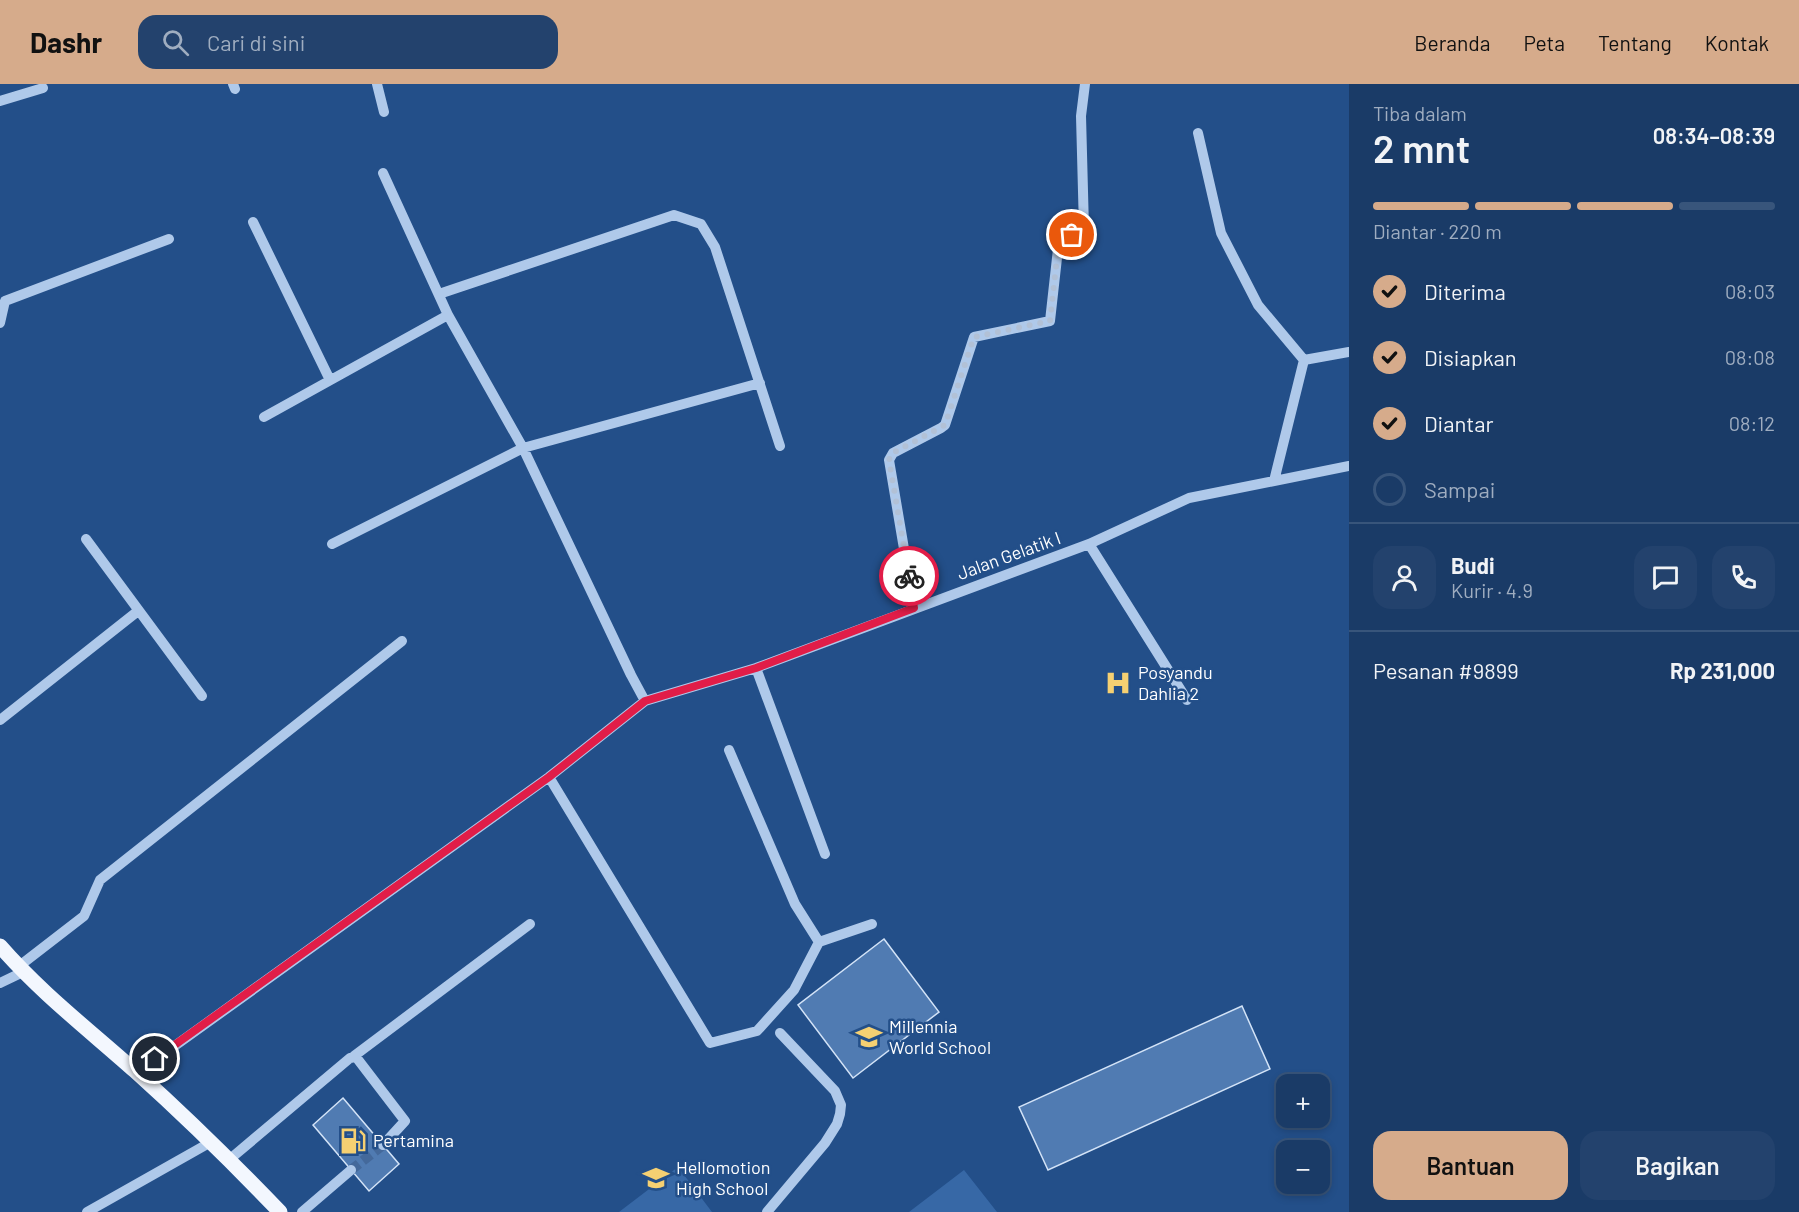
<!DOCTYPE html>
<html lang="id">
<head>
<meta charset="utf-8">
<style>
  :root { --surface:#1a3b67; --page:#23426d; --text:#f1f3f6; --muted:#9fadc0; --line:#38557b; --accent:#d6ab8b }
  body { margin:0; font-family:Barlow,sans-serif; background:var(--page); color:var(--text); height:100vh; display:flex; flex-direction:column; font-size:22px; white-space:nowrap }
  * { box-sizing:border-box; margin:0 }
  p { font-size:20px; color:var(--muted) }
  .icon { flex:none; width:33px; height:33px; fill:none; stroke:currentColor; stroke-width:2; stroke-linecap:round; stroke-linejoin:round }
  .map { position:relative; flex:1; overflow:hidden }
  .details { display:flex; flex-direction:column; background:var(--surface); width:450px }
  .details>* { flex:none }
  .fabs { position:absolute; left:1276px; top:990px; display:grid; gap:12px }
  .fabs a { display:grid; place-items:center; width:54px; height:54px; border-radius:12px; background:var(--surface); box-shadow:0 3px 9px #0003,0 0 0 2px var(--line); font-size:30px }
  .pin { position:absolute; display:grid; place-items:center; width:51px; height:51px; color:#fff; margin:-26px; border:3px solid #fff; border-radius:50%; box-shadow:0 2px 6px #0007 }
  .courier { position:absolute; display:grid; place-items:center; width:60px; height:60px; margin:-30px; border:4px solid #e11d48; border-radius:50%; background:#fff; color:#222; box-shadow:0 2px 8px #0007 }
  .head em { font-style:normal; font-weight:600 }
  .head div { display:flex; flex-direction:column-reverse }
  .head { display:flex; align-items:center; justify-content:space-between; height:102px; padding:0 24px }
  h1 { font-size:39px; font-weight:600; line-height:45px }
  .bar { display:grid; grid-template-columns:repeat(4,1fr); gap:9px 6px; align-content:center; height:72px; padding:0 24px }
  .bar i { height:8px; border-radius:4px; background:var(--line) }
  .bar .current { background:var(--accent) }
  .bar p { grid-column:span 4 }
  .line { display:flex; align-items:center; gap:15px; padding:0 24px; border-top:2px solid var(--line) }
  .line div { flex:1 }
  .round { display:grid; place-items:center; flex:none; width:63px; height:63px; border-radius:18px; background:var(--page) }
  ol { padding:0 24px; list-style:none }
  li { display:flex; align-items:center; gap:18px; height:66px }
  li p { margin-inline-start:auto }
  li .icon { padding:6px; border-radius:50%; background:var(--accent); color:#111; stroke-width:4 }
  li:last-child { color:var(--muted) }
  li i { width:33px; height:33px; border:3px solid var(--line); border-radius:50% }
  .cta { display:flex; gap:12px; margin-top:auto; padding:12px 24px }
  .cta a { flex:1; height:69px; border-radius:18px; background:var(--accent); color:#111; font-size:24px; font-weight:600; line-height:69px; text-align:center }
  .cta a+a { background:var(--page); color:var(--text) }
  header { display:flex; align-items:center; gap:36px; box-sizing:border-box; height:84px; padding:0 30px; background:var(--accent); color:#111 }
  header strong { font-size:28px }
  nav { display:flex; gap:33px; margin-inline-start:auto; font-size:21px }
  .search { width:420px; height:54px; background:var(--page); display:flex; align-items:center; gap:15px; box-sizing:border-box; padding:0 21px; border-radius:18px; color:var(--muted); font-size:22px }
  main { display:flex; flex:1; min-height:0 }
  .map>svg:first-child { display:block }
  .green { fill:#3768a6 }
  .building { fill:#507bb2; stroke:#d3e3f7; stroke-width:1.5 }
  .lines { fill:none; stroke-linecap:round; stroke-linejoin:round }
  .minor-tunnel { stroke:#44699b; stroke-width:10; stroke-dasharray:10 5; stroke-linecap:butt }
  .minor { stroke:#afc9ea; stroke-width:10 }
  .major { stroke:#f3f7fe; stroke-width:15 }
  .done { stroke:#b2c1d6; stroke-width:6; stroke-dasharray:0 10.8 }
  .route { stroke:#e11d48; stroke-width:8 }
  .labels { text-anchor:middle; stroke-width:5; stroke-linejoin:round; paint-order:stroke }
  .street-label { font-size:18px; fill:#fff; stroke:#234f89 }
  .poi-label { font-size:18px; fill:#fff; stroke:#234f89; text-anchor:start }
</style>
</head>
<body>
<header>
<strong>Dashr</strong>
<div class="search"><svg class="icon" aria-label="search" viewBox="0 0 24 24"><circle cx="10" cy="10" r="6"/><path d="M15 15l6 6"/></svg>Cari di sini</div>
<nav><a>Beranda</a><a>Peta</a><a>Tentang</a><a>Kontak</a></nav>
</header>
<main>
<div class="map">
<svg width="1349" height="1128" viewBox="0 0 1349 1128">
  <rect width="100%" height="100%" fill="#234f89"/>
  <!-- green -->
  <path class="green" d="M678 1083 712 1128H619Z
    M964 1086 997 1128H909Z"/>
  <!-- building -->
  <path class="building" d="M884 855 939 928 853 994 798 921Z
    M1242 922 1270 985 1048 1086 1019 1023Z
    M343 1014 399 1080 369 1107 313 1041Z"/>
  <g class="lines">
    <!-- minor-tunnel -->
    <path class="minor-tunnel" d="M351 1086 383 1061"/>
    <!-- minor -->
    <path class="minor" d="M233 0 235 5
      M377 0 384 28
      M0 17 43 4
      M1198 49 1221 149 1258 221 1304 276
      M383 89 448 231 523 364 631 591 645 617
      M253 138 330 296
      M439 210 674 131 701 140 715 163 780 362
      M0 239 5 217 169 155
      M1304 276 1349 268
      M264 333 448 231
      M1274 397 1304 276
      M86 455 202 612
      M332 460 523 364 760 299
      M1089 460 1187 616
      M914 524 889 376 893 369 941 344 945 341 974 253 1050 237 1059 156 1084 145 1081 32 1085 0
      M756 584 825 770
      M0 636 138 527
      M729 666 795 820 819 858
      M549 693 710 959 757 947 794 906 819 858 872 840
      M18 883 84 832 100 796 402 557
      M0 899 23 888
      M354 972 530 840
      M137 989 549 693 645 617 756 584 1089 460 1189 414 1349 382
      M230 1075 350 974 356 973 405 1037 383 1061
      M87 1128 211 1058
      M302 1128 351 1086
      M767 1128 825 1059 837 1040 840 1030 841 1021 835 1007 780 949"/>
    <!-- major -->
    <path class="major" d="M0 862C40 908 89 946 135 987 185 1032 233 1079 280 1128"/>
  </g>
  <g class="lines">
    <!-- done -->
    <path class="done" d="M909 492 889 376 891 370 945 341 974 253 1050 237 1059 156 1072 151"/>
    <!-- route -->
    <path class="route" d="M155 975 549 693 645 617 756 584 914 524 909 492"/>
  </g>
  <!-- icons -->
  <defs>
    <g id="hospital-bare" transform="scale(2.07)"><path d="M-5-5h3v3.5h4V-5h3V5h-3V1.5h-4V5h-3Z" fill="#f5d072" stroke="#234f89" stroke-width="2.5" paint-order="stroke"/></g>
    <g id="school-bare" transform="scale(2.07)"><path d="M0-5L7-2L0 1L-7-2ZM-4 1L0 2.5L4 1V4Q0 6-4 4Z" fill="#f5d072" stroke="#234f89" stroke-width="2.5" paint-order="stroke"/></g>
    <g id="fuel-bare" transform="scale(2.07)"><path d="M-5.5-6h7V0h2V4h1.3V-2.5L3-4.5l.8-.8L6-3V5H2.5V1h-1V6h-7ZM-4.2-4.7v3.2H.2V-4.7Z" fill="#f5d072" stroke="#234f89" stroke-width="2.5" paint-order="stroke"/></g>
  </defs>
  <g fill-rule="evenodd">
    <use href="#hospital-bare" x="1118" y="599"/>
    <use href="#school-bare" x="869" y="953"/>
    <use href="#fuel-bare" x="353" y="1057"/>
    <use href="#school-bare" x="656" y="1094"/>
  </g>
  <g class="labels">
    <!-- street labels -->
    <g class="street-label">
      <text transform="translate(1009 472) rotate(-20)" y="6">Jalan Gelatik I</text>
    </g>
    <!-- poi labels -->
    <g class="poi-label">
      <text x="1138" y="595">Posyandu<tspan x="1138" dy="21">Dahlia 2</tspan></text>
      <text x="889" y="949">Millennia<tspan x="889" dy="21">World School</tspan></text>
      <text x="373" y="1063">Pertamina</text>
      <text x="676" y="1090">Hellomotion<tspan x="676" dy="21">High School</tspan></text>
    </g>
  </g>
</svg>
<div class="fabs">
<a>+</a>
<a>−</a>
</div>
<div class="pin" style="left:1072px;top:151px;background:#ea580c"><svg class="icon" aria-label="bag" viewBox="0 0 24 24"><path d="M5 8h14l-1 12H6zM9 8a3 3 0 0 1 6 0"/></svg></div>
<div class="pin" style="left:155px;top:975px;background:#1f2937"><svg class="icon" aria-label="home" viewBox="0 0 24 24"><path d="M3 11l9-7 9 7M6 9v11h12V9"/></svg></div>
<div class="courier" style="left:909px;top:492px"><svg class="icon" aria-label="bike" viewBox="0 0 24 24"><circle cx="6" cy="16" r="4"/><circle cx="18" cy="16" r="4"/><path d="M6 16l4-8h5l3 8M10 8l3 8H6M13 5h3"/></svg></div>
</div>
<section class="details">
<div class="head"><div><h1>2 mnt</h1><p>Tiba dalam</p></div><em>08:34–08:39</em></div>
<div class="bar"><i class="current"></i><i class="current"></i><i class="current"></i><i></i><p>Diantar · 220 m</p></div>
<ol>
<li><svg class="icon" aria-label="check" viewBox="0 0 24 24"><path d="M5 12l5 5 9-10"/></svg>Diterima<p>08:03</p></li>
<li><svg class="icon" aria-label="check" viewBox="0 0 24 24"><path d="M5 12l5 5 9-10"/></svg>Disiapkan<p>08:08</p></li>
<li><svg class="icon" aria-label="check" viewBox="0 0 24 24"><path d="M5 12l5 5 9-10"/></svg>Diantar<p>08:12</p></li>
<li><i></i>Sampai</li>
</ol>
<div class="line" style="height:108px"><a class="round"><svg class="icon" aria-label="person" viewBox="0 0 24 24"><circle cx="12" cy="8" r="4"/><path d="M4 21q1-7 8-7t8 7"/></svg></a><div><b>Budi</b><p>Kurir · 4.9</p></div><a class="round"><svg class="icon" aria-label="chat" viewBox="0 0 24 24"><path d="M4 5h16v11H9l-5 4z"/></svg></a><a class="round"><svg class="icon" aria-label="phone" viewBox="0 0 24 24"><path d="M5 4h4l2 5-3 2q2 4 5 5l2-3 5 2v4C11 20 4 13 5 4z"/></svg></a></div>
<div class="line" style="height:78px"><div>Pesanan #9899</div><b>Rp 231,000</b></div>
<div class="cta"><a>Bantuan</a><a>Bagikan</a></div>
</section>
</main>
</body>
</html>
